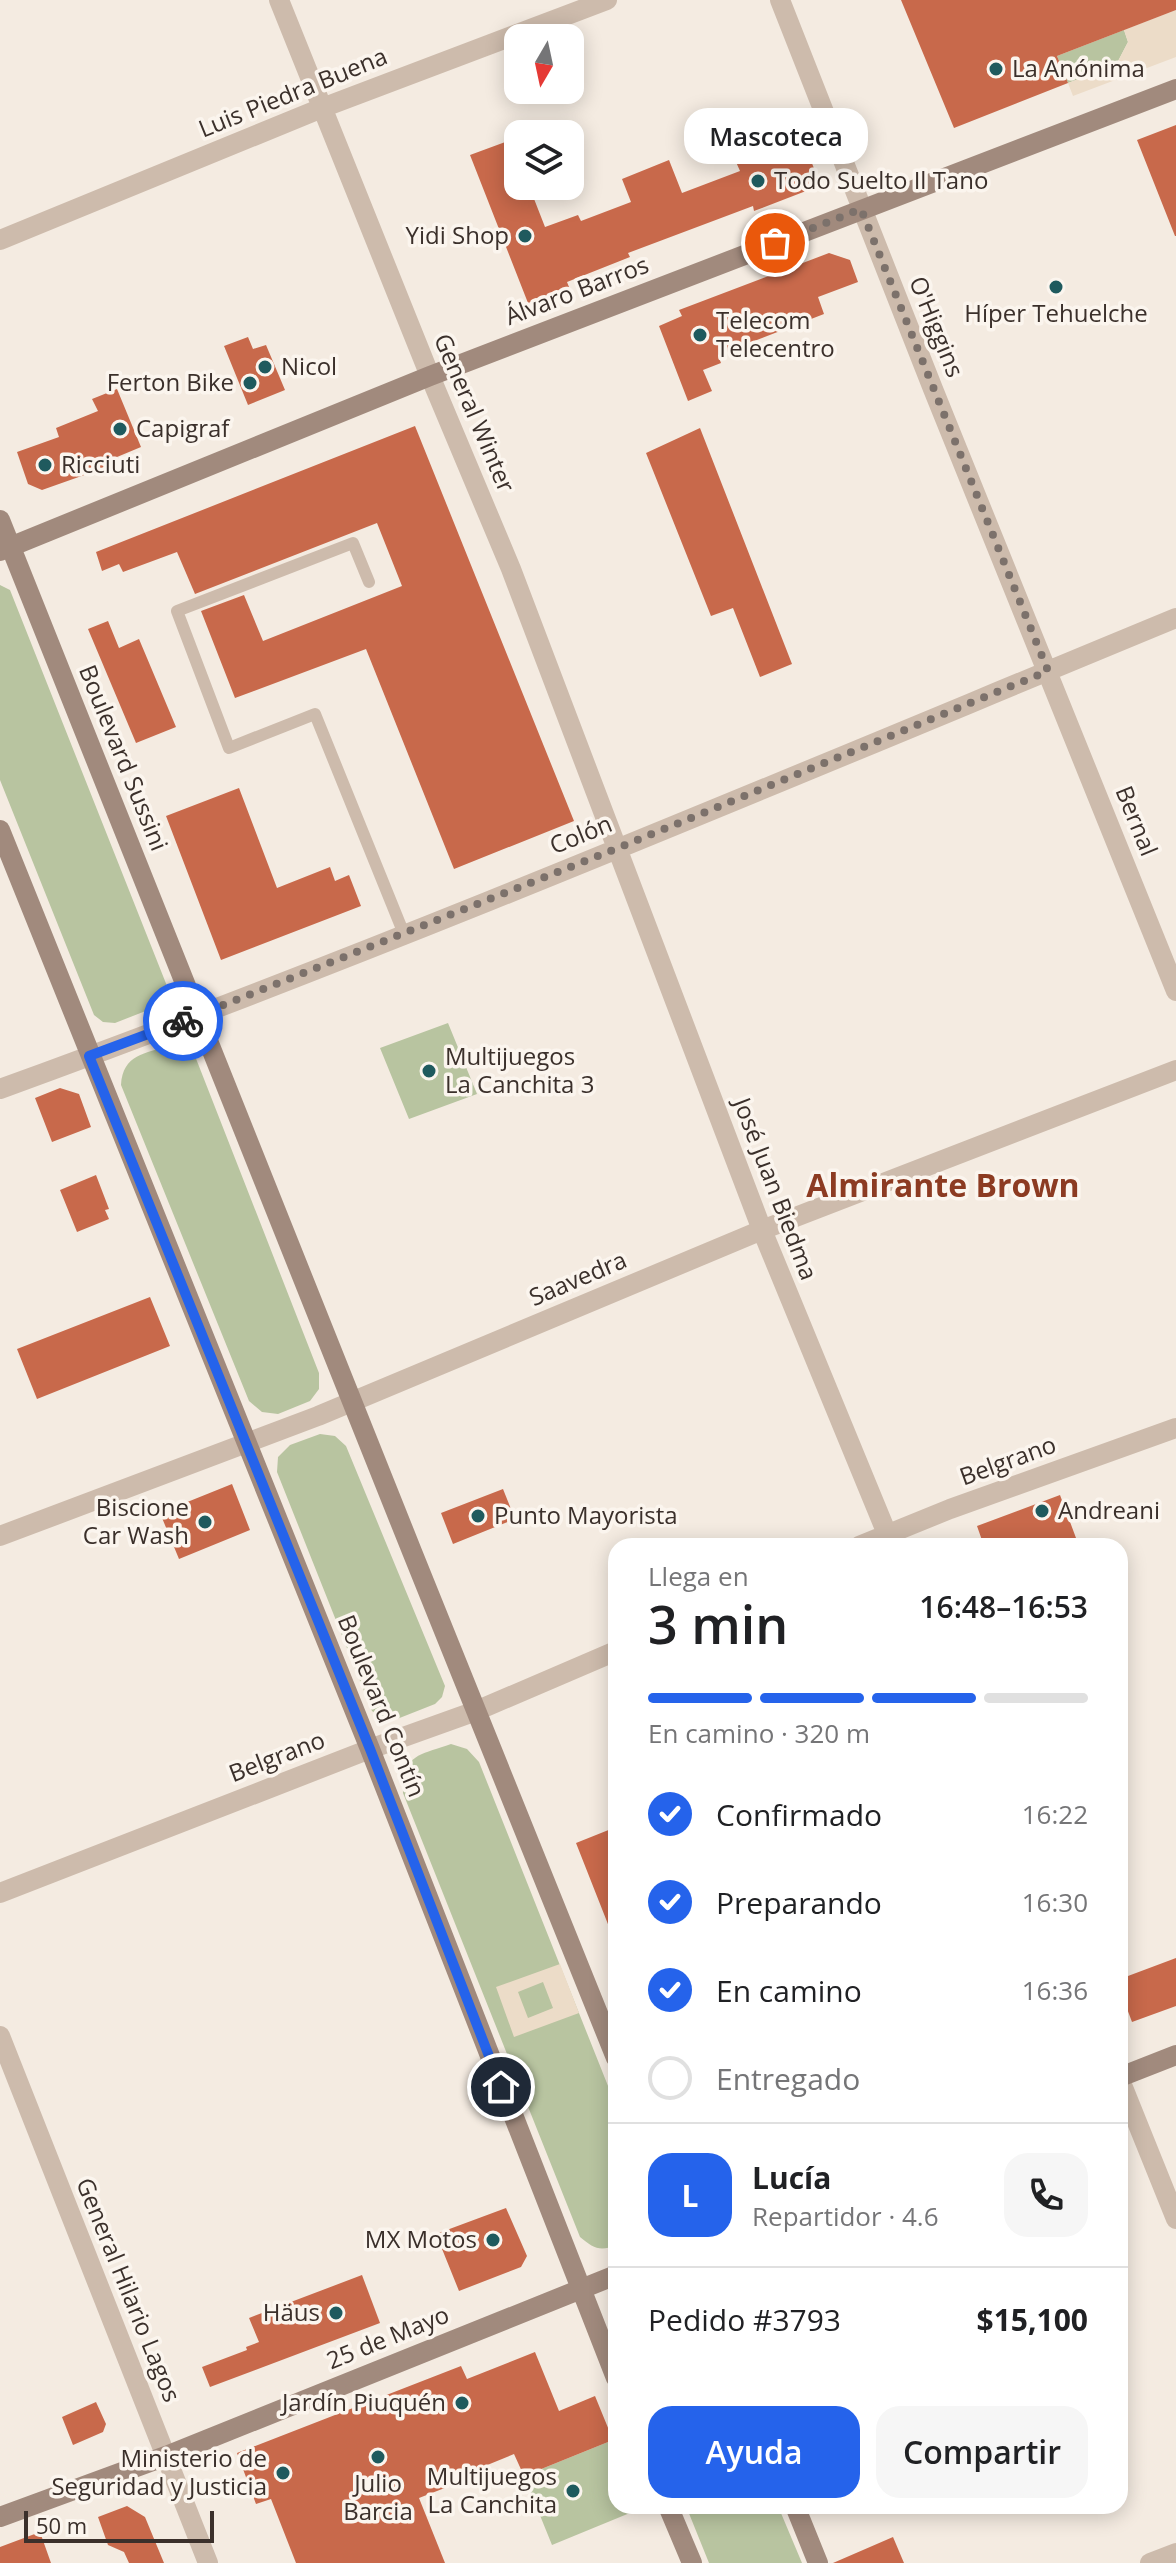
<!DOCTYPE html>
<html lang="es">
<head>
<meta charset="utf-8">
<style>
  :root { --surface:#fff; --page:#f6f6f6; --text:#202124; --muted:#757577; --line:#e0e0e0; --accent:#2563eb }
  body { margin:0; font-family:"Open Sans",sans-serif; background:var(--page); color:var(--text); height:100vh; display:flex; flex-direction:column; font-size:30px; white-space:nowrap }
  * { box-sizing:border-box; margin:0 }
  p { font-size:26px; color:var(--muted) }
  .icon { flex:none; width:44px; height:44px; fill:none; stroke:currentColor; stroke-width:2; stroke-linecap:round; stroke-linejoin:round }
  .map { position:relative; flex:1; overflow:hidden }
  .side { position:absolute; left:608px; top:1538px; width:520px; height:976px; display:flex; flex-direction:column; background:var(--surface); border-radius:24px; box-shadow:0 4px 20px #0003 }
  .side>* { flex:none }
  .needle { width:52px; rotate:189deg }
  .tools { position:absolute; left:504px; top:24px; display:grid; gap:16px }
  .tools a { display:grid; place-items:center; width:80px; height:80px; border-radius:16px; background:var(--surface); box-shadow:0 4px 20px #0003; font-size:40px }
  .scale { position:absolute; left:24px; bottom:20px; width:190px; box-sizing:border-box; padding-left:8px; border:4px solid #3b302b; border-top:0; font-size:22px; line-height:28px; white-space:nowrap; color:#3b302b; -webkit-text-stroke:6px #fbf5ee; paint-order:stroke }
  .pin { position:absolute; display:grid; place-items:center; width:68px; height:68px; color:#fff; margin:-34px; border:4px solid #fff; border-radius:50%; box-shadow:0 2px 8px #0007 }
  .courier { position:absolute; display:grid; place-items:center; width:80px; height:80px; margin:-40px; border:6px solid #2563eb; border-radius:50%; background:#fff; color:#222; box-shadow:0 2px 10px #0007 }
  .bubble { position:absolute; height:56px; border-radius:24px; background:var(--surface); box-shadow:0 4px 20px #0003; font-size:26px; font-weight:600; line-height:56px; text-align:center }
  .summary em { font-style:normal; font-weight:600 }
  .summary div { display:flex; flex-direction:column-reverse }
  .summary { display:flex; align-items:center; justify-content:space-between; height:136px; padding:0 40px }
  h1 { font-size:52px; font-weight:600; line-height:60px }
  .bar { display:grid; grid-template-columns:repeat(4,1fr); gap:12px 8px; align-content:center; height:96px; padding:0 40px }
  .bar i { height:10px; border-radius:6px; background:var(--line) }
  .bar .selected { background:var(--accent) }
  .bar p { grid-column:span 4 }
  .line { display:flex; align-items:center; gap:20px; padding:0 40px; border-top:2px solid var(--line) }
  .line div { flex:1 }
  .round { display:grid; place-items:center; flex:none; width:84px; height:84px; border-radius:24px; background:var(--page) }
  ol { padding:0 40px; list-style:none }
  li { display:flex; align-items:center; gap:24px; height:88px }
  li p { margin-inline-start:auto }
  li .icon { padding:8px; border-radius:50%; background:var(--accent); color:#fff; stroke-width:4 }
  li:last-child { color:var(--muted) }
  li i { width:44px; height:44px; border:4px solid var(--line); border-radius:50% }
  .button { display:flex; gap:16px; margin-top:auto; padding:16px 40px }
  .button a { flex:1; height:92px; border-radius:24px; background:var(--accent); color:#fff; font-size:32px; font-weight:600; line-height:92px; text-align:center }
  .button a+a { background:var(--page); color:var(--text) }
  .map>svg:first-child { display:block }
  .green { fill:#b8c4a0 }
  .plaza { fill:#ecdcc8; fill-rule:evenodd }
  .building { fill:#c8694b }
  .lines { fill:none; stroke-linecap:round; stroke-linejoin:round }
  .lane { stroke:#cdbbac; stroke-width:12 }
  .street { stroke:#cdbbac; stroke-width:20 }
  .secondary { stroke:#a18a7d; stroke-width:20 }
  .done { stroke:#7c716b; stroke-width:8; stroke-dasharray:0 14.4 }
  .route { stroke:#2563eb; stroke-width:10 }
  .poi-dot { fill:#1f5a5e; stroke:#fbf5ee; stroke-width:3 }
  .labels { text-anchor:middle; stroke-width:7; stroke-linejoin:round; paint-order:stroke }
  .poi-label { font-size:24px; fill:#3b302b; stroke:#fbf5ee; text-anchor:start }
  .street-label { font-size:24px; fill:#3b302b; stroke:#fbf5ee }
  .district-label { font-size:32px; font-weight:bold; fill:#8c3b22; stroke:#fbf5ee }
</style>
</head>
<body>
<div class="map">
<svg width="1176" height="2563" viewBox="0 0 1176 2563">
  <rect width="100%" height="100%" fill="#f4ebe1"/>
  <!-- green -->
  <path class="green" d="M1124 30 1128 42 1116 65 1068 83 1057 56Z
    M0 585 10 590 167 986V996L161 1005 115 1023 103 1022 94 1015 0 780Z
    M448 1023 477 1094 409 1119 380 1048Z
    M170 1045 183 1047 195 1056 319 1373V1389L310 1401 278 1414 262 1412 249 1401 121 1085C123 1054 145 1054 170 1045Z
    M320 1434 335 1436 346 1446 445 1686 442 1697 435 1704 397 1719 384 1720 372 1711 277 1472 278 1457 290 1445Z
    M451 1744 467 1749 479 1762 616 2106V2245C600 2252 593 2248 580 2237L403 1793C402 1754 420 1755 451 1744Z
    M613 2440 616 2446V2506H641L642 2508 552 2545 524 2476Z
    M686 2506H778L802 2563H709Z"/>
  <!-- plaza -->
  <path class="plaza" d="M1176 10V57L1073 96 1068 83 1116 65 1128 42 1124 30Z
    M560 1964 579 2013 514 2037 496 1987ZM543 1982 553 2008 528 2018 518 1992Z"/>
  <!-- building -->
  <path class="building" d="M901 0H1176V10L1057 56 1068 83 954 128Z
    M1176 125V236H1175L1137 140Z
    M801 135 815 171 806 191 754 211 753 206 628 253 630 257 567 282 569 287 528 303 470 155 511 140 518 158V186H529L545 227 578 215 581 221 631 202 622 179 669 160 682 193 740 171 736 162 762 152 760 149Z
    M829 253 850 260 858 282 818 297 824 314 718 355 721 363 703 370 712 391 688 401 659 326 682 316 679 310Z
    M248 337 253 349 266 345 285 390 248 405 224 346Z
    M117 389 141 447 105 462 107 467 42 490 28 484 17 452 59 437 56 428 98 411 92 399Z
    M415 426 574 821 454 869 366 649 235 698 201 611 244 595 263 641 402 586 377 523 195 594 177 552 123 572 119 564 102 571 96 552Z
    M700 428 792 664 760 677 733 608 711 616 646 453Z
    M108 621 119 648 139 639 176 727 136 743 88 629Z
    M239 788 277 888 330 867 335 881 349 875 361 906 221 960 166 816Z
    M60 1088 79 1094 91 1127 52 1142 35 1098Z
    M96 1175 109 1209 105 1210 109 1219 77 1232 60 1190Z
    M150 1297 170 1346 37 1399 17 1349Z
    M232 1484 250 1530 179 1559 160 1513Z
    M503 1489 515 1519 453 1544 441 1513Z
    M1060 1495 1079 1546H984L977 1526Z
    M616 1827V1941L615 1942 576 1843Z
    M1176 1958V2006L1132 2022 1120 1990V1979Z
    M506 2208 527 2256 521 2267 459 2291 436 2234Z
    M362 2275 380 2323 210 2387 202 2367 247 2350 246 2347 259 2342 249 2318Z
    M535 2352 559 2411 595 2396 613 2440 524 2476 514 2454 453 2479 455 2484 419 2498 445 2563H296L271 2499 256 2504 237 2453 461 2366 467 2379Z
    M96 2402 106 2424 103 2432 73 2445 62 2417Z
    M127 2506 145 2517 164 2563H129L124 2552 108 2545 98 2517Z
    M40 2532 51 2563H0V2547Z
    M893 2537 904 2563H833Z"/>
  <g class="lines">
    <!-- lane -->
    <path class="lane" d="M369 582 353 543 177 611 229 748 315 714 404 934"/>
    <!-- street -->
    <path class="street" d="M279 0 430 376 511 569 762 1230 892 1546
      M780 0 933 389 1176 991
      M0 240 322 108 607 0
      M0 1089C397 945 786 779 1176 618
      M0 1536 318 1416 762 1230 1176 1070
      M859 1546 950 1509 1176 1428
      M0 1893 370 1749 476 1711 616 1651
      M0 2036 208 2563
      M1120 2080 1176 2219
      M1150 2563 1176 2553"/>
    <!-- secondary -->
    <path class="secondary" d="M0 520C204 1033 409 1546 616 2058
      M0 551 430 376 1176 89
      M0 830 370 1749 616 2378
      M1120 2077 1176 2055
      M668 2506 692 2563
      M795 2506 818 2563
      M0 2517 166 2456 616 2275"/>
  </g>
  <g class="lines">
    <!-- done -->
    <path class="done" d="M183 1021 618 848 1048 671 861 209 775 243"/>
    <!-- route -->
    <path class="route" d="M183 1021 89 1056 370 1749 501 2087"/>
  </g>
  <!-- markers -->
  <g class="poi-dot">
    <circle cx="996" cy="69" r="8"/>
    <circle cx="758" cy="181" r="8"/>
    <circle cx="525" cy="236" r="8"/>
    <circle cx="1056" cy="287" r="8"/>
    <circle cx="700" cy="335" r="8"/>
    <circle cx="265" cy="367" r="8"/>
    <circle cx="250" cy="383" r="8"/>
    <circle cx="120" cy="429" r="8"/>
    <circle cx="45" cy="465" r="8"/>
    <circle cx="429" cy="1071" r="8"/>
    <circle cx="1042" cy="1511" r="8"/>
    <circle cx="478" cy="1516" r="8"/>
    <circle cx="205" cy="1522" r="8"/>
    <circle cx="493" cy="2240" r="8"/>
    <circle cx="336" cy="2313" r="8"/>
    <circle cx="462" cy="2403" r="8"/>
    <circle cx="378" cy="2457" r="8"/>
    <circle cx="283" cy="2473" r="8"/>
    <circle cx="573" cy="2491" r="8"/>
  </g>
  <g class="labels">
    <!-- poi labels -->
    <g class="poi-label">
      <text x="1012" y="77">La Anónima</text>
      <text x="774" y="189">Todo Suelto Il Tano</text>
      <text x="509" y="244" text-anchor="end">Yidi Shop</text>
      <text x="1056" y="322" text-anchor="middle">Híper Tehuelche</text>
      <text x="716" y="329">Telecom<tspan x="716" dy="28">Telecentro</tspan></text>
      <text x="281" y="375">Nicol</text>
      <text x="234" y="391" text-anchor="end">Ferton Bike</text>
      <text x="136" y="437">Capigraf</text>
      <text x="61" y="473">Ricciuti</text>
      <text x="445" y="1065">Multijuegos<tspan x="445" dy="28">La Canchita 3</tspan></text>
      <text x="189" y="1516" text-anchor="end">Biscione<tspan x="189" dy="28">Car Wash</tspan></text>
      <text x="1058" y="1519">Andreani</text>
      <text x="494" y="1524">Punto Mayorista</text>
      <text x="477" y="2248" text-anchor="end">MX Motos</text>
      <text x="320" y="2321" text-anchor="end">Häus</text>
      <text x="446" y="2411" text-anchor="end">Jardín Piuquén</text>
      <text x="267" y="2467" text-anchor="end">Ministerio de<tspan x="267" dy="28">Seguridad y Justicia</tspan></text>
      <text x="557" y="2485" text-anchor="end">Multijuegos<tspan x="557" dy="28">La Canchita</tspan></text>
      <text x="378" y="2492" text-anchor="middle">Julio<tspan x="378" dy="28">Barcia</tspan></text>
    </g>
    <!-- street labels -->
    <g class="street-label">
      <text transform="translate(293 93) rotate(-22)" y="8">Luis Piedra Buena</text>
      <text transform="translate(577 291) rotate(-21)" y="8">Álvaro Barros</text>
      <text transform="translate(936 327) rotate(68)" y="8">O'Higgins</text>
      <text transform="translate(474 413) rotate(67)" y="8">General Winter</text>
      <text transform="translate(123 758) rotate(68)" y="8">Boulevard Sussini</text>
      <text transform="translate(1136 821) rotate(68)" y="8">Bernal</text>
      <text transform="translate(581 835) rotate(-22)" y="8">Colón</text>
      <text transform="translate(775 1189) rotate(69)" y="8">José Juan Biedma</text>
      <text transform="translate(578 1279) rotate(-23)" y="8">Saavedra</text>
      <text transform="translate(1008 1461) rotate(-20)" y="8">Belgrano</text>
      <text transform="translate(381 1706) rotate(68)" y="8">Boulevard Contín</text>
      <text transform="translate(277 1757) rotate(-21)" y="8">Belgrano</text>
      <text transform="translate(128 2290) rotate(68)" y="8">General Hilario Lagos</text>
      <text transform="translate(388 2338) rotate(-22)" y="8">25 de Mayo</text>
    </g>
    <!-- district labels -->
    <g class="district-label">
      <text x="943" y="1197">Almirante Brown</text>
    </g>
  </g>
</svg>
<div class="tools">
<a><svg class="needle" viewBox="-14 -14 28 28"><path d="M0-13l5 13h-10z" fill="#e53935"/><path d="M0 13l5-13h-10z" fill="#757577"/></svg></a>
<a><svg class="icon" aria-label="layers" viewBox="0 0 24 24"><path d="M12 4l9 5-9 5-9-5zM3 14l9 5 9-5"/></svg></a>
</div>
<div class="scale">50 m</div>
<div class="pin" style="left:775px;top:243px;background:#ea580c"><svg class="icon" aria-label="bag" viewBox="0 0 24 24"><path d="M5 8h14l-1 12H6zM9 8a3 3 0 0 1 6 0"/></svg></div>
<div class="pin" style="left:501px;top:2087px;background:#1f2937"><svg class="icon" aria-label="home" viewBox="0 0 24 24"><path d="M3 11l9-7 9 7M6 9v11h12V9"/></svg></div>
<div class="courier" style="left:183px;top:1021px"><svg class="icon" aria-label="bike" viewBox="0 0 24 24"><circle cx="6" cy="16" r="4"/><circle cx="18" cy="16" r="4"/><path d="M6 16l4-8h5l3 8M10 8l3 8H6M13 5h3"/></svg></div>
<div class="bubble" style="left:684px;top:108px;width:184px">Mascoteca</div>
<section class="side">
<div class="summary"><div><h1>3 min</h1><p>Llega en</p></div><em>16:48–16:53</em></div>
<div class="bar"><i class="selected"></i><i class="selected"></i><i class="selected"></i><i></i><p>En camino · 320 m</p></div>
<ol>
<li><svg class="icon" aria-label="check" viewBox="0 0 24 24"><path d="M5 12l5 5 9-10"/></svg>Confirmado<p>16:22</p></li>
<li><svg class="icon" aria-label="check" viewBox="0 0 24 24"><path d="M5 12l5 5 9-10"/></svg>Preparando<p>16:30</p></li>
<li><svg class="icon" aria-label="check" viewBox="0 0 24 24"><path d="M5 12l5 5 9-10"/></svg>En camino<p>16:36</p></li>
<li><i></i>Entregado</li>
</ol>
<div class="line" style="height:144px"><b class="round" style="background:var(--accent);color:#fff">L</b><div><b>Lucía</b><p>Repartidor · 4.6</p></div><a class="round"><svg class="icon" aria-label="phone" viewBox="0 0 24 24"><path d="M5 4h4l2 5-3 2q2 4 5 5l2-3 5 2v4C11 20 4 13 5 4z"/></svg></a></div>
<div class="line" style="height:104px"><div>Pedido #3793</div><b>$15,100</b></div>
<div class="button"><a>Ayuda</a><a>Compartir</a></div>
</section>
</div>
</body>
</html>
